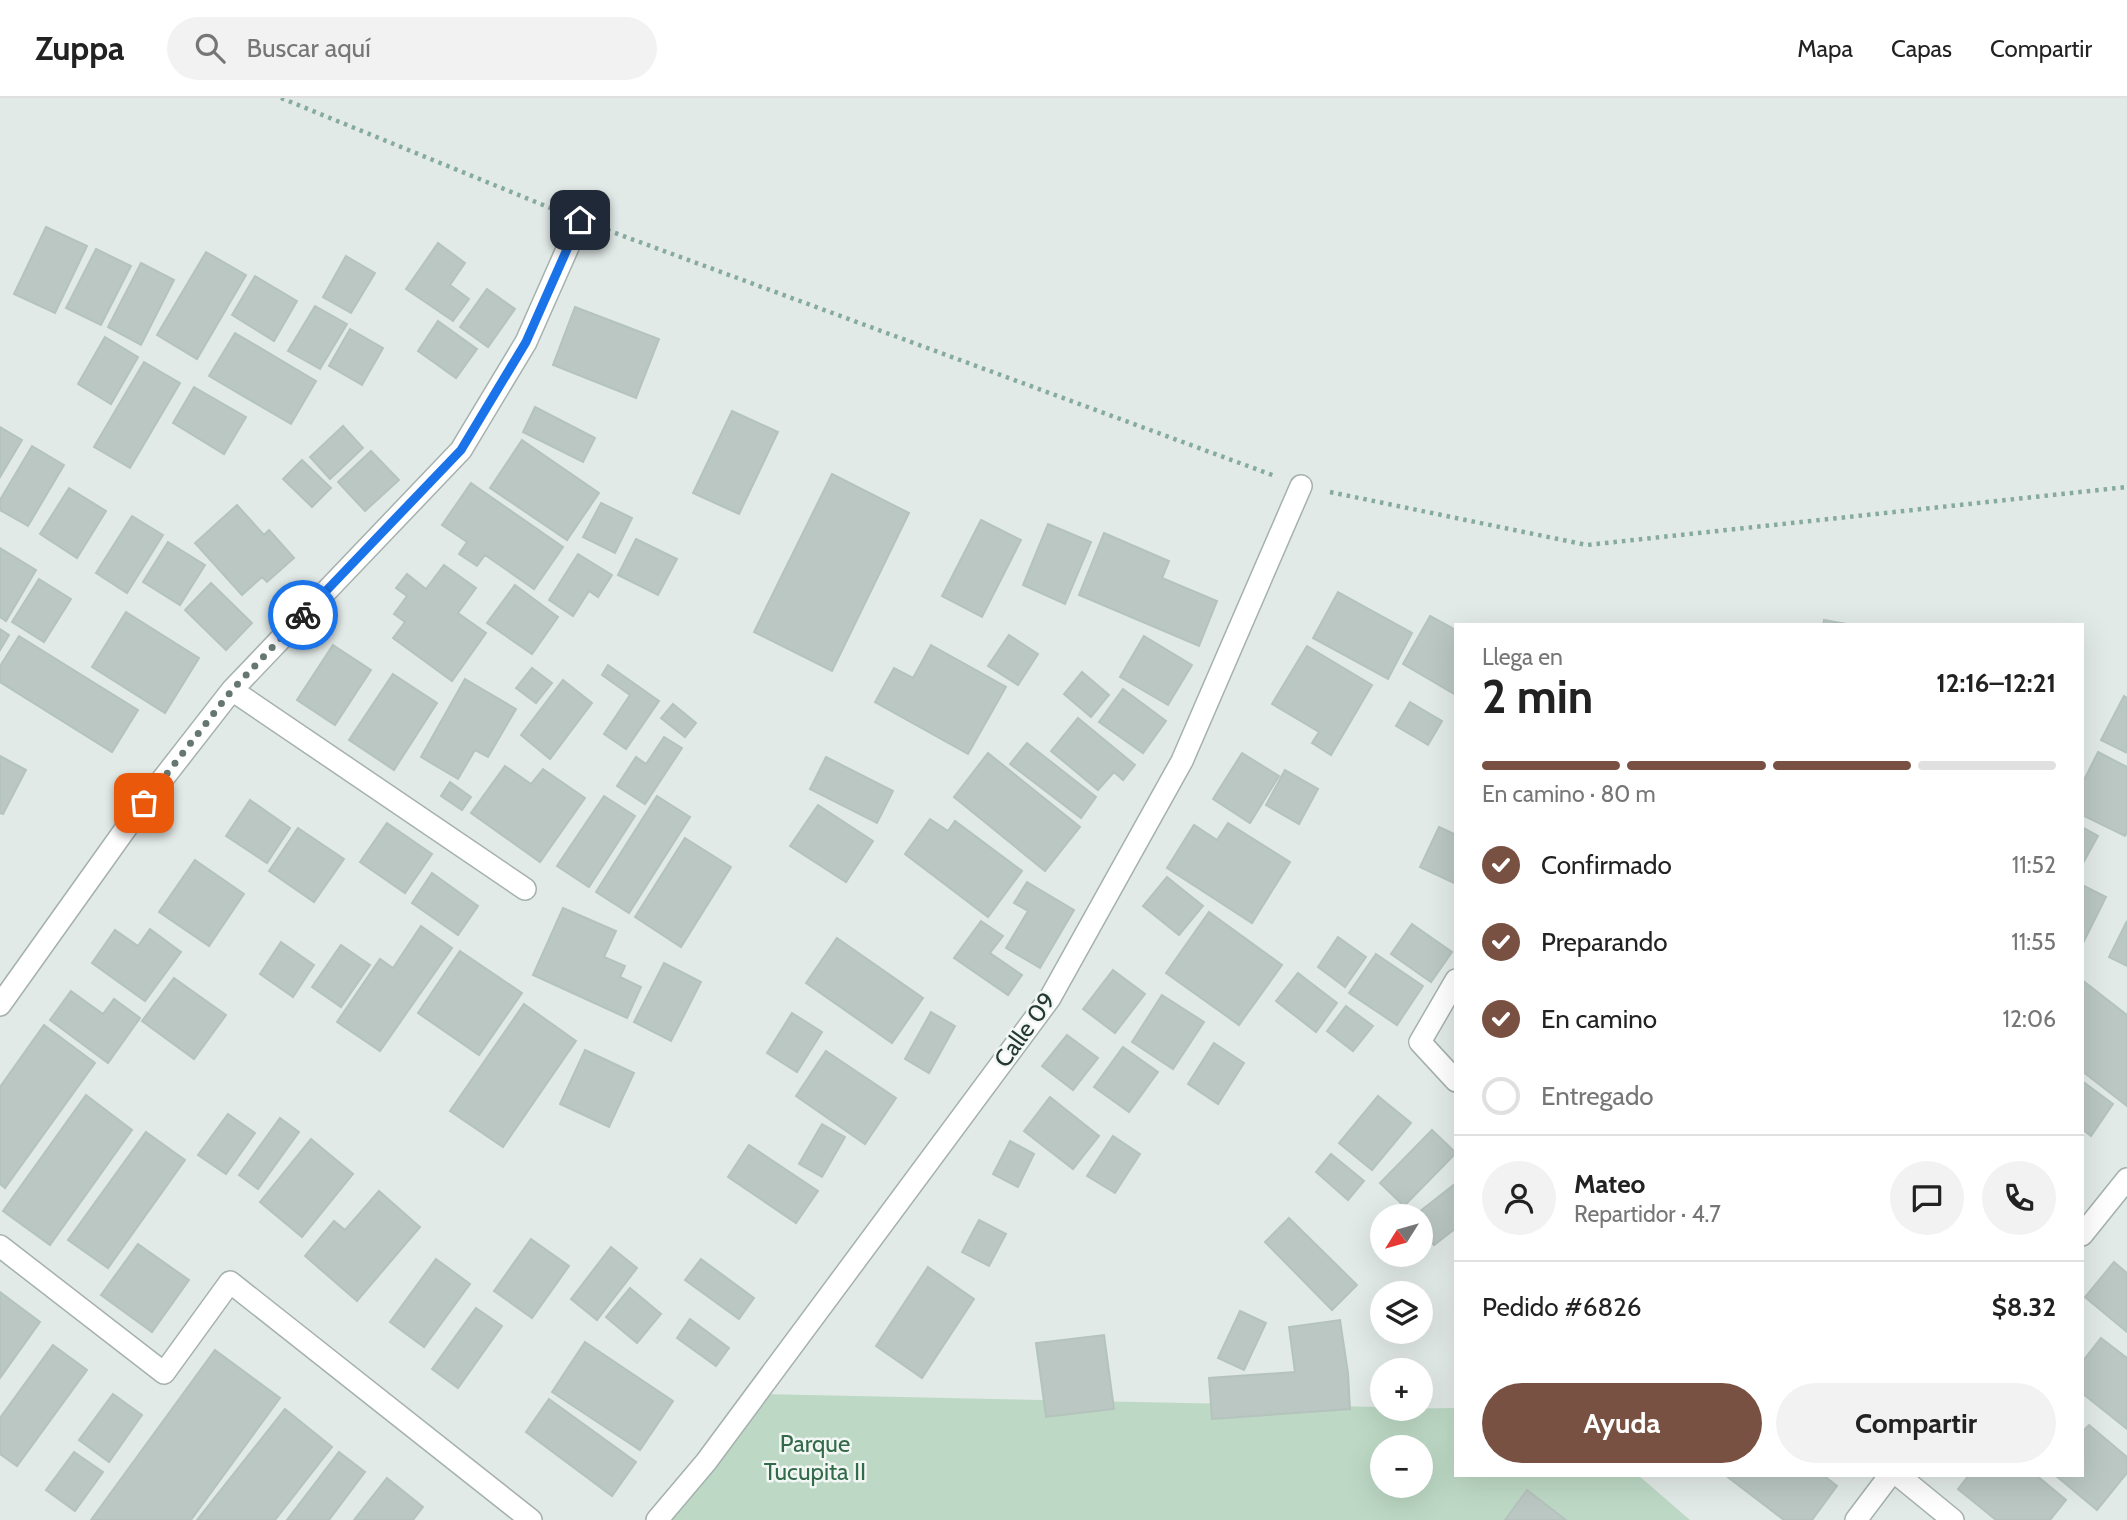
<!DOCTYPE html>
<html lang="es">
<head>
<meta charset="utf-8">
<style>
  :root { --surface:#fff; --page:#f2f2f2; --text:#222; --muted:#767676; --line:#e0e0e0; --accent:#785142 }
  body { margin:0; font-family:Cabin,sans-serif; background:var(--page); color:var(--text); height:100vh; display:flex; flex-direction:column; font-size:26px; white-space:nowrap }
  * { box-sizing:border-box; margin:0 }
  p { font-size:23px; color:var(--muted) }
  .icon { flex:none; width:38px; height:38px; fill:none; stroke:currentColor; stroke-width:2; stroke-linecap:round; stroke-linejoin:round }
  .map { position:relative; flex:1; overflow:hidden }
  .drawer { position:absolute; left:1454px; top:525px; width:630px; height:854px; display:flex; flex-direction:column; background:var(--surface); border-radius:0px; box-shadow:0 7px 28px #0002 }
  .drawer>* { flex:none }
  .needle { width:46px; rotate:233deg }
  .buttons { position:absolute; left:1370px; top:1106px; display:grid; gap:14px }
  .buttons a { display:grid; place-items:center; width:63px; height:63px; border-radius:50%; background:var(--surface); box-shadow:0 7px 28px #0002; font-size:35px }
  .pin { position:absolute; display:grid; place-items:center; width:60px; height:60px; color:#fff; margin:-30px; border-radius:14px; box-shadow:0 4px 10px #0006 }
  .courier { position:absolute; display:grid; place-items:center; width:70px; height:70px; margin:-35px; border:5px solid #1a73e8; border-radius:50%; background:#fff; color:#222; box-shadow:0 2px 9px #0007 }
  .summary em { font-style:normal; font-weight:700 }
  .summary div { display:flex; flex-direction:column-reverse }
  .summary { display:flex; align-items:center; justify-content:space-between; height:119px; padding:0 28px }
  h1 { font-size:46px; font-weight:700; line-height:52px }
  .bar { display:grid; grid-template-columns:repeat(4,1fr); gap:10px 7px; align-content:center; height:84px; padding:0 28px }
  .bar i { height:9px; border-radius:5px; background:var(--line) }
  .bar .active { background:var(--accent) }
  .bar p { grid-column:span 4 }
  .line { display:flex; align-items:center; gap:18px; padding:0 28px; border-top:2px solid var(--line) }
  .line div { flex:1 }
  .round { display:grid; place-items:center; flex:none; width:74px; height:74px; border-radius:37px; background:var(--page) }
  ol { padding:0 28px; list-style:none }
  li { display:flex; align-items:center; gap:21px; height:77px }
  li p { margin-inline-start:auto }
  li .icon { padding:7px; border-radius:50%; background:var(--accent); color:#fff; stroke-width:4 }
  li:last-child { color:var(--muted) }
  li i { width:38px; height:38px; border:4px solid var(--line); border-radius:50% }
  .cta { display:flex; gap:14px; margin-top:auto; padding:14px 28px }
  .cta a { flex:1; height:80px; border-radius:42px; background:var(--accent); color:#fff; font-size:28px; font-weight:700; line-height:80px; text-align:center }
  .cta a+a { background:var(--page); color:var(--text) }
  header { display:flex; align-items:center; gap:42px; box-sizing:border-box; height:98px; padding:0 35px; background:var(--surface); border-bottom:2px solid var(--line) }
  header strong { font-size:33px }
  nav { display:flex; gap:38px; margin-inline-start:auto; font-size:24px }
  .search { width:490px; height:63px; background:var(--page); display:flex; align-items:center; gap:18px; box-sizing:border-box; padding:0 24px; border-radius:38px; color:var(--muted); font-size:26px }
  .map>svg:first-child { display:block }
  .green { fill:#bdd9c5; fill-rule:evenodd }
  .building { fill:#bac7c3; stroke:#b5c3bd; stroke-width:2 }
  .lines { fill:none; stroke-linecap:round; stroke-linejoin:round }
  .minor-casing { stroke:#a5b1ae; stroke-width:24 }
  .path { stroke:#86aaa0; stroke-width:4.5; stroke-dasharray:3.5 5; stroke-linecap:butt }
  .minor { stroke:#fff; stroke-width:21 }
  .done { stroke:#667773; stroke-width:7; stroke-dasharray:0 12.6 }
  .route { stroke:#1a73e8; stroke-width:9 }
  .labels { text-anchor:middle; stroke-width:5; stroke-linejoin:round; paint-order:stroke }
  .street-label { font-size:24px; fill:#243934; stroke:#f2f7f4 }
  .park-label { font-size:24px; fill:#336b4a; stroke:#f2f7f4 }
</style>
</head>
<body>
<header>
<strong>Zuppa</strong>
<div class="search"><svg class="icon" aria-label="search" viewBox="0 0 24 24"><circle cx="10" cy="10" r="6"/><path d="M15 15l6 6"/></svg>Buscar aquí</div>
<nav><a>Mapa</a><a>Capas</a><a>Compartir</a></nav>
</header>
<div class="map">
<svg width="2127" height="1422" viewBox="0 0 2127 1422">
  <rect width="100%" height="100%" fill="#e2eae7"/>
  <!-- green -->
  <path class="green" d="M756 1296 1382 1309V1311L1456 1310V1377H1638L1690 1422H669ZM1382 1349H1421V1388H1382Z"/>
  <!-- building -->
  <path class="building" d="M46 129 87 148 55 215 14 196Z
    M438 145 465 165 450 187 469 201 453 223 406 191Z
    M96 151 131 168 101 227 66 210Z
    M206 154 246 177 197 261 157 237Z
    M346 158 375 175 351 215 323 199Z
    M141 165 174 182 141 247 108 229Z
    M255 178 297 203 274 243 232 217Z
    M487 191 515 211 488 249 460 229Z
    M315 208 347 226 320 271 288 253Z
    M575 209 659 241 636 300 553 267Z
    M438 223 477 251 456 280 418 253Z
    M350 231 383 250 362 287 329 268Z
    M235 235 316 283 291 326 209 278Z
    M105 239 138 259 111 306 78 286Z
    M144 264 180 285 130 370 94 349Z
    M194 289 246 319 224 356 173 325Z
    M535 309 595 340 583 364 523 334Z
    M732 313 778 334 739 416 693 395Z
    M343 328 363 350 330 381 310 359Z
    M0 329 22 342 0 379Z
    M522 342 599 395 567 442 490 390Z
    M32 348 64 367 28 428 0 412V402Z
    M371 353 399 382 365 413 338 384Z
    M302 362 331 390 312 409 283 381Z
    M832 376 909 415 832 573 754 534Z
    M471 385 563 449 534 491 485 457 477 468 459 456 467 444 442 427Z
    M69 390 106 413 77 460 40 436Z
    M601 405 632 420 615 455 583 439Z
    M237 407 264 437 269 432 294 460 267 484 262 479 242 497 195 445Z
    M132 418 163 437 127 495 96 475Z
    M981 422 1021 442 982 519 942 498Z
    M1048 426 1091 444 1065 506 1023 487Z
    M1104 435 1169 463 1162 480 1217 503 1199 548 1079 497Z
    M636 441 677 461 658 497 618 477Z
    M168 444 205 467 180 507 143 484Z
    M0 450 36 472 6 523 0 519Z
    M578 456 612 477 598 499 589 493 573 518 549 502Z
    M444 467 476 490 458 515 486 535 452 583 393 540 405 524 394 516 407 498 396 490 407 476 426 491Z
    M39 481 71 501 44 544 12 524Z
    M211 485 252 525 226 552 185 512Z
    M515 487 558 519 532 556 487 525Z
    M1338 494 1412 535 1388 581 1313 540Z
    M126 514 199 560 165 615 92 569Z
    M1430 518 1456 532V597L1403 566Z
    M1824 522 1852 527H1823Z
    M0 531 9 537 0 552Z
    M1009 537 1038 556 1018 587 988 568Z
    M19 538 138 612 112 654 0 584V568Z
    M1144 538 1192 567 1168 607 1120 579Z
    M333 547 371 572 335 627 297 602Z
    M931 547 1006 589 968 656 875 604 894 570 913 580Z
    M1307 548 1372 587 1331 657 1312 645 1319 634 1272 606Z
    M608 567 659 603 626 651 604 636 630 597 602 577Z
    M532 570 552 585 536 605 516 590Z
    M1082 574 1109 597 1091 619 1064 596Z
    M393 576 437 605 394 672 349 642Z
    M465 581 516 611 488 659 475 652 458 681 421 659Z
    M563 582 592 605 550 661 521 637Z
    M1123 591 1166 623 1143 655 1099 624Z
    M2124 598 2127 600V655L2101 642Z
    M1410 604 1442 623 1428 647 1396 628Z
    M673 606 696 625 685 639 661 620Z
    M1078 620 1135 667 1123 682 1114 674 1098 692 1051 653Z
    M664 639 682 650 645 706 617 688 636 659 646 666Z
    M1027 645 1096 699 1081 720 1010 666Z
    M2098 654 2127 669V734L2125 738 2082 717V686Z
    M988 655 1080 729 1045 773 954 699Z
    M1242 655 1279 678 1250 725 1213 701Z
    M0 658 26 672 3 716 0 715Z
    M826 659 893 693 877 725 810 691Z
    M505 668 531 686 543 671 585 700 540 764 471 715Z
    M1285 672 1318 691 1299 726 1266 707Z
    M450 684 471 699 462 712 441 698Z
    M604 698 635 718 589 789 557 768Z
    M657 698 690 719 629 815 596 794Z
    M250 702 290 730 267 765 226 738Z
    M818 707 873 743 846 784 790 748Z
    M930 721 948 733 955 723 1022 773 988 819 905 756Z
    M387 725 432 756 405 795 360 764Z
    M1228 725 1290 764 1252 825 1167 770 1194 727 1217 742Z
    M1439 729 1456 737V786L1420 769Z
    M2082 729 2098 738 2082 767Z
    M298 730 344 761 314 804 269 773Z
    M685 740 731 769 681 849 635 819Z
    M195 762 244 796 209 848 159 814Z
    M432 775 478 808 458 837 412 805Z
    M1167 779 1203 808 1179 837 1143 808Z
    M1027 784 1074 812 1040 870 1006 850 1028 813 1014 805Z
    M2082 787 2106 799 2082 847Z
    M563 810 616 833 604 859 625 868 620 879 641 889 627 920 533 877Z
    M1209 814 1282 867 1239 927 1166 875Z
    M981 823 1003 838 990 855 1022 877 1008 897 954 860Z
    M2127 823V868L2109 859Z
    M1412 826 1452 854 1431 884 1391 856Z
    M421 828 452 850 380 953 337 924 380 861 393 870Z
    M150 831 181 854 145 903 92 865 115 832 138 848Z
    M1338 839 1366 859 1345 889 1318 869Z
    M837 840 923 900 892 945 806 885Z
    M281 844 314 867 293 899 260 876Z
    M341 847 370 867 341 909 312 889Z
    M460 853 522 895 479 957 418 915Z
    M1376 856 1423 888 1397 927 1349 895Z
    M664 865 701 884 671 943 634 924Z
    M1113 872 1145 896 1115 935 1083 911Z
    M1298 875 1337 905 1316 934 1276 903Z
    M174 880 226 917 194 961 142 923Z
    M2082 882 2127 917V1008L2082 973Z
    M71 893 103 916 114 901 140 920 108 965 50 922Z
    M1162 897 1204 924 1173 971 1132 944Z
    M524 906 576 943 503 1049 450 1013Z
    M1346 908 1373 928 1353 953 1327 933Z
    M931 914 955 928 929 975 905 961Z
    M792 915 822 934 797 974 767 955Z
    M44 927 95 965 5 1090 0 1086V989Z
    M1067 937 1098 960 1073 992 1042 968Z
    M1214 945 1244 965 1218 1006 1188 986Z
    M1123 949 1158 974 1129 1014 1094 989Z
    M585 952 634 975 609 1029 560 1006Z
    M826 953 896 1000 865 1046 796 998Z
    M2082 983 2113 1006 2091 1038 2082 1031Z
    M86 997 132 1032 50 1147 3 1113Z
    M1378 998 1411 1025 1372 1072 1339 1045Z
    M1050 999 1099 1038 1073 1071 1024 1033Z
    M228 1016 255 1035 226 1076 198 1057Z
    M280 1020 299 1034 258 1091 239 1077Z
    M822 1026 845 1039 822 1079 799 1066Z
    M1432 1032 1456 1055 1404 1108 1380 1085Z
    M146 1034 185 1062 108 1170 68 1142Z
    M1113 1038 1140 1056 1115 1095 1087 1078Z
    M311 1041 353 1076 302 1139 260 1104Z
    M1010 1043 1034 1056 1018 1089 993 1076Z
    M749 1047 818 1093 796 1125 728 1079Z
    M1331 1056 1364 1083 1348 1102 1316 1074Z
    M1456 1085V1130L1434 1147 1421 1131V1118H1414Z
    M379 1093 420 1129 357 1203 305 1158 334 1123 345 1132Z
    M1289 1120 1357 1187 1332 1212 1265 1144Z
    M979 1122 1006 1136 989 1168 962 1154Z
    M531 1141 569 1168 532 1220 494 1193Z
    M138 1146 189 1182 152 1234 101 1197Z
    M611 1149 637 1170 597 1222 571 1201Z
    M436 1161 470 1186 424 1249 390 1224Z
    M701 1161 754 1200 739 1221 685 1182Z
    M2114 1164 2127 1175V1234L2085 1199Z
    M928 1169 974 1201 922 1280 876 1248Z
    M630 1190 661 1216 637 1245 606 1219Z
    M0 1194 40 1224 0 1280Z
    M476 1210 502 1228 458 1290 432 1271Z
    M1240 1213 1266 1225 1244 1272 1218 1260Z
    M690 1221 729 1250 716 1268 677 1240Z
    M1340 1222 1348 1275 1350 1311 1212 1321 1209 1280 1295 1274 1289 1229Z
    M1104 1237 1114 1311 1046 1319 1036 1245Z
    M2101 1240 2127 1260V1331L2082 1295V1264Z
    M585 1244 673 1303 640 1352 552 1294Z
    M53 1247 87 1272 17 1368 0 1356V1320Z
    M215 1252 280 1300 191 1422H91Z
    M113 1296 142 1317 109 1364 79 1342Z
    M549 1301 636 1364 612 1398 526 1334Z
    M285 1311 332 1349 275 1422H197Z
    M2089 1327 2127 1359V1375L2097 1412 2055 1377H2082V1334Z
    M74 1354 103 1374 75 1413 46 1392Z
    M339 1354 365 1374 329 1422H287Z
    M1725 1377H1823L1837 1388 1812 1422H1784Z
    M1969 1377H2036L2066 1402 2050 1422H1996L1958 1391Z
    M387 1380 423 1409 413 1422H354Z
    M1527 1392 1566 1422H1505Z"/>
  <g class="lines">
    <!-- minor casing -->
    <g class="minor-casing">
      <path id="minor" d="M232 592 525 791
        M1456 882 1420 944 1456 983
        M0 907 144 705 232 592 461 352 526 244 580 122
        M2082 1137 2127 1081
        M0 1148 164 1275 230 1184 531 1422
        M1898 1377 1953 1422
        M657 1422 706 1364 1050 900 1182 663 1301 388
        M1856 1422 1890 1377"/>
    </g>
    <!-- path -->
    <path class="path" d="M281 0 553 111
      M607 132 1275 378
      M1330 394 1587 447 2127 389"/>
    <!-- minor -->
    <use href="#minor" class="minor"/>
  </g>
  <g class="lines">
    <!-- done -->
    <path class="done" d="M144 705 232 592 303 517"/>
    <!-- route -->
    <path class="route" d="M303 517 461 352 526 244 580 122"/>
  </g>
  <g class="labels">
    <!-- street labels -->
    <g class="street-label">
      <text transform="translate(1025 932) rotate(-54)" y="8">Calle 09</text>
    </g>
    <!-- park labels -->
    <g class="park-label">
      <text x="815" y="1354">Parque<tspan x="815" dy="28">Tucupita II</tspan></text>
    </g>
  </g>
</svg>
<div class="buttons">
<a><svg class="needle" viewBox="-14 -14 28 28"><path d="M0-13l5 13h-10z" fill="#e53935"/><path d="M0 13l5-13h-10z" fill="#767676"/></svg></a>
<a><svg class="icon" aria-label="layers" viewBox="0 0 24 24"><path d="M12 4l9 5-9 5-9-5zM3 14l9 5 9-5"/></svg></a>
<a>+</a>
<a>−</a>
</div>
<div class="pin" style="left:144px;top:705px;background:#ea580c"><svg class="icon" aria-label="bag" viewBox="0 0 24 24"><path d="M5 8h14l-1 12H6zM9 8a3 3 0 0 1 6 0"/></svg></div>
<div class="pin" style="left:580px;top:122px;background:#1f2937"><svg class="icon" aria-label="home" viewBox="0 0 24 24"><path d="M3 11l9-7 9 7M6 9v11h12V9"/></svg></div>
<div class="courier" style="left:303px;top:517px"><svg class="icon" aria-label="bike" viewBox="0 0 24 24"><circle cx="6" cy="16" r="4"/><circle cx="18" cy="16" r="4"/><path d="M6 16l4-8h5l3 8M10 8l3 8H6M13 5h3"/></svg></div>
<section class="drawer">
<div class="summary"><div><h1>2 min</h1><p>Llega en</p></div><em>12:16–12:21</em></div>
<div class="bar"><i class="active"></i><i class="active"></i><i class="active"></i><i></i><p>En camino · 80 m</p></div>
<ol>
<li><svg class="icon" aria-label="check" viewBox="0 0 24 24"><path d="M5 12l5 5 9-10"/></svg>Confirmado<p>11:52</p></li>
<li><svg class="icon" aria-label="check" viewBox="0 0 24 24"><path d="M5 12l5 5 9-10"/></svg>Preparando<p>11:55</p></li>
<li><svg class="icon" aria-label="check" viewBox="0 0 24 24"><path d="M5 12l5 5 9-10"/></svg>En camino<p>12:06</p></li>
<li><i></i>Entregado</li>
</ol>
<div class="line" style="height:126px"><a class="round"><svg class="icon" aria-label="person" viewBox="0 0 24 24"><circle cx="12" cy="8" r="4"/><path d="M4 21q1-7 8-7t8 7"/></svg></a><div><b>Mateo</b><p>Repartidor · 4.7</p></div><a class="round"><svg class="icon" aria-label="chat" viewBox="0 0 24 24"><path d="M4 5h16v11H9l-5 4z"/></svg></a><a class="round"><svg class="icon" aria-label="phone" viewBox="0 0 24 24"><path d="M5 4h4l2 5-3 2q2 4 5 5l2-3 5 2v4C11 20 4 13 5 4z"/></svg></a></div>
<div class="line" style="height:91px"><div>Pedido #6826</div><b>$8.32</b></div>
<div class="cta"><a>Ayuda</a><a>Compartir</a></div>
</section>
</div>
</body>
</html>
